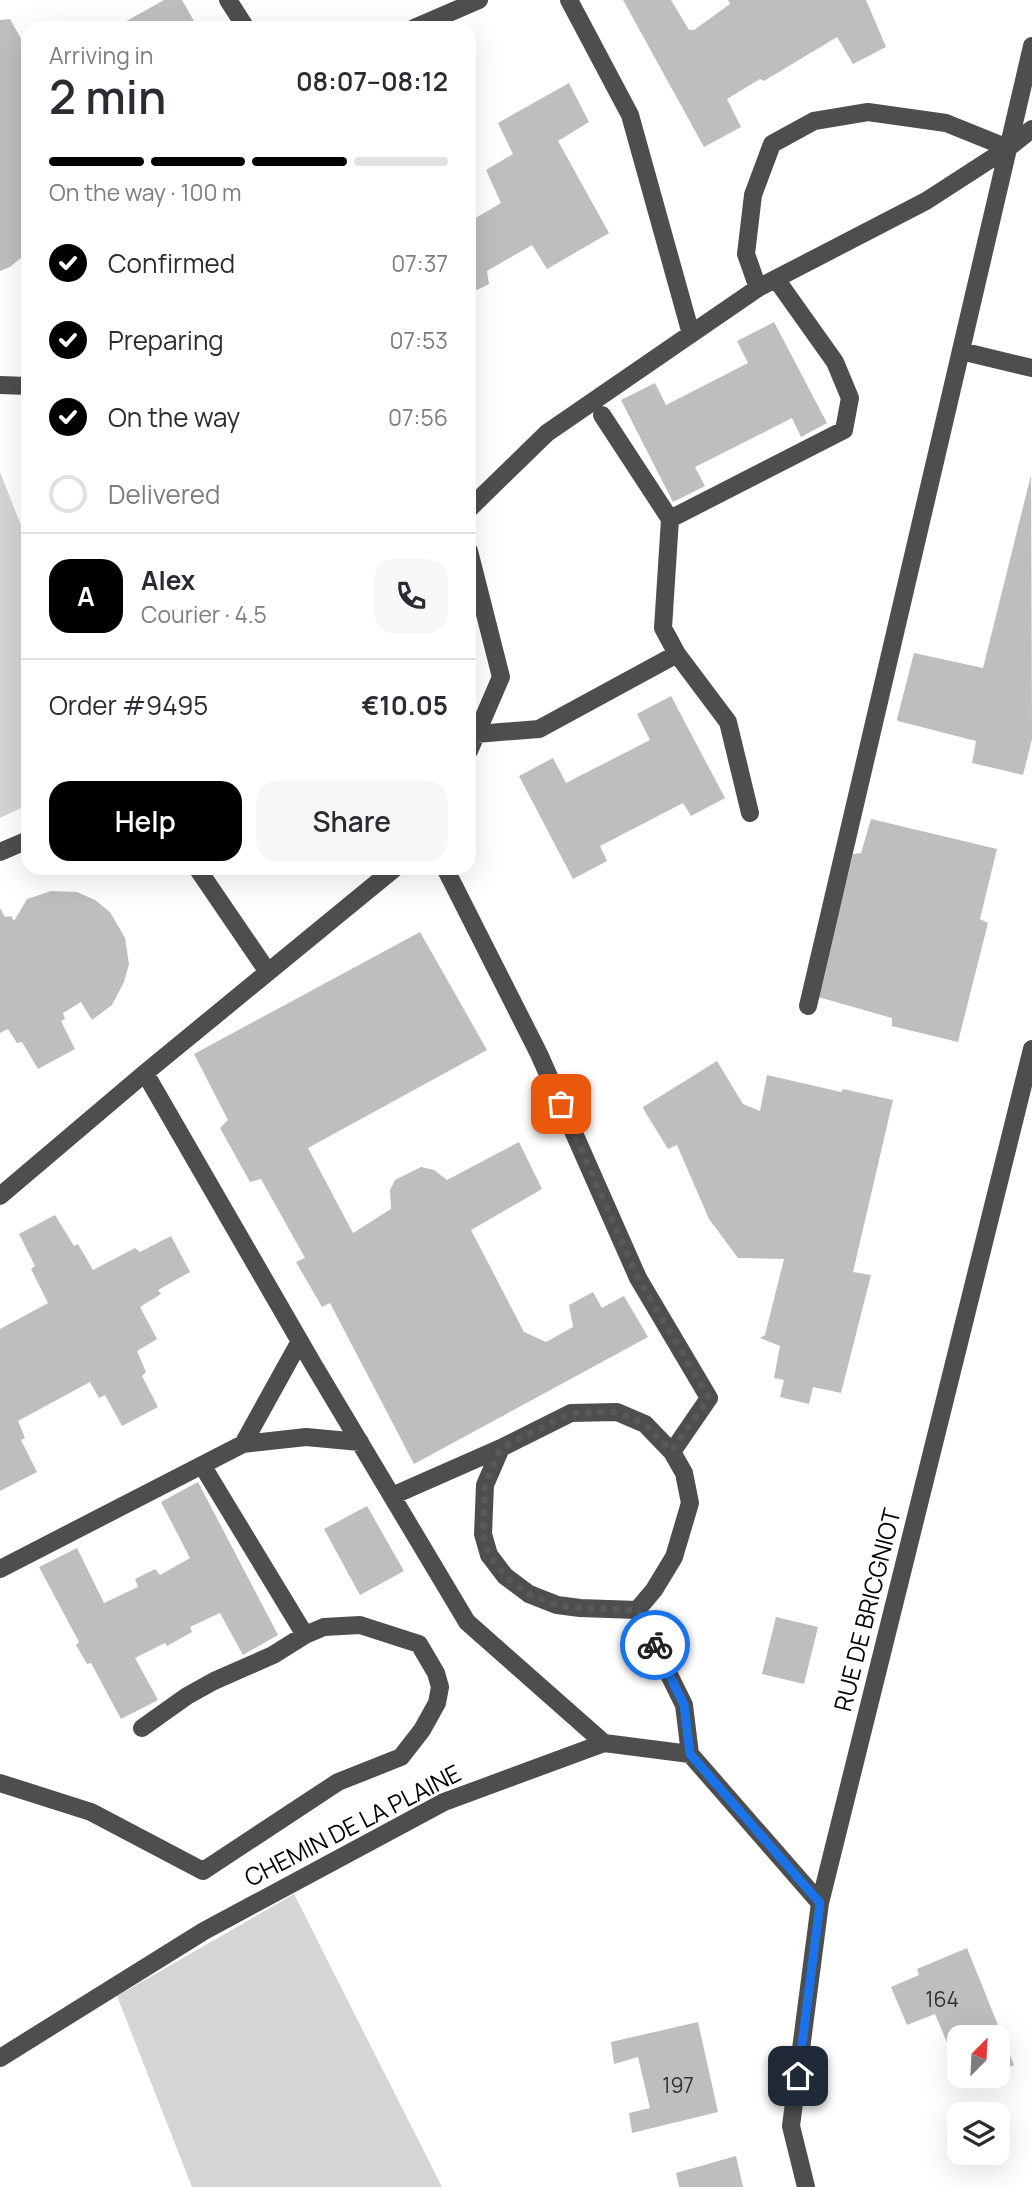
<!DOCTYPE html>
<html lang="en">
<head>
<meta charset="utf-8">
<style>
  :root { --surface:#fff; --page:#f7f7f7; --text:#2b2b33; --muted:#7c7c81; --line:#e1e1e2; --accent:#000 }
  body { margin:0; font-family:Manrope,sans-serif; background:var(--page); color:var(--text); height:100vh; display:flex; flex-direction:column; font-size:26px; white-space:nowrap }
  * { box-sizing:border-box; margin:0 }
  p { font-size:23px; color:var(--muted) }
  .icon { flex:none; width:38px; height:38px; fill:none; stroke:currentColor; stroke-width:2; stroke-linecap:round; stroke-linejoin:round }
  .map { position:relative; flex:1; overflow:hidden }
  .sheet { position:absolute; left:21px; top:21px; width:455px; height:854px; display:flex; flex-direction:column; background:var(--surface); border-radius:21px; box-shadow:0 7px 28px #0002 }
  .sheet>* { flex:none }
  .needle { width:46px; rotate:24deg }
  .buttons { position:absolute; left:947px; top:2025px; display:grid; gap:14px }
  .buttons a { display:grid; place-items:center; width:63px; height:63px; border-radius:14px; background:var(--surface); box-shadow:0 7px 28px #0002; font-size:35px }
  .pin { position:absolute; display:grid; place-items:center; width:60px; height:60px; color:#fff; margin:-30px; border-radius:14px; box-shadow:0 4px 10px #0006 }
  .courier { position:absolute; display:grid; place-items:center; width:70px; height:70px; margin:-35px; border:5px solid #1a73e8; border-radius:50%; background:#fff; color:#222; box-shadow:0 2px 9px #0007 }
  .headline em { font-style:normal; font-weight:600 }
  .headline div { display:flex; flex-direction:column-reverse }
  .headline { display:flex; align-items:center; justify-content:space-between; height:119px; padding:0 28px }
  h1 { font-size:46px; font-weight:600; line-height:52px }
  .bar { display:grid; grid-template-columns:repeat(4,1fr); gap:10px 7px; align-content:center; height:84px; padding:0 28px }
  .bar i { height:9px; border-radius:5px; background:var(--line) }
  .bar .selected { background:var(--accent) }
  .bar p { grid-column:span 4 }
  .line { display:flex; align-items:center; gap:18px; padding:0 28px; border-top:2px solid var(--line) }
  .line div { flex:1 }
  .round { display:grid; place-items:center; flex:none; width:74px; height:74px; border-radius:21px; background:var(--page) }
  ol { padding:0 28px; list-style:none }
  li { display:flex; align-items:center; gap:21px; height:77px }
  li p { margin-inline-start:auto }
  li .icon { padding:7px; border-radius:50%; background:var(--accent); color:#fff; stroke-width:4 }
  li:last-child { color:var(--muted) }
  li i { width:38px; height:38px; border:4px solid var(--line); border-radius:50% }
  .button { display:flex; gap:14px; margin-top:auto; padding:14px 28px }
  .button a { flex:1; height:80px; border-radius:21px; background:var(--accent); color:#fff; font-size:28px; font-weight:600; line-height:80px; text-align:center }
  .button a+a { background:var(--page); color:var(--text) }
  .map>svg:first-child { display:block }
  .green { fill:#d5d5d5 }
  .building { fill:#bebebe }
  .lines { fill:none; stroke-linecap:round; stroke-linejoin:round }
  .minor { stroke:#4e4e4e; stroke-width:18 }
  .done { stroke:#595959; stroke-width:7; stroke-dasharray:0 12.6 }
  .route { stroke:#1a73e8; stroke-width:9 }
  .labels { text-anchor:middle; stroke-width:5; stroke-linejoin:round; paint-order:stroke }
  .number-label { font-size:21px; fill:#303030 }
  .street-label { font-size:24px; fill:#000; stroke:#fff }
</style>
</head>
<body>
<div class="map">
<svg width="1032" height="2187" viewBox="0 0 1032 2187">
  <rect width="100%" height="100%" fill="#fff"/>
  <!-- green -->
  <path class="green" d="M0 472 28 543V805L0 818Z
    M294 1894 442 2187H192L117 1996Z"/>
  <!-- building -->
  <path class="building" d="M164 0H182L198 28H114Z
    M623 0H671L689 30H694L730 4 728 0H866L886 47 853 64 837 37 764 81 760 79 727 99 741 127 704 147Z
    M10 19 28 51V252L10 267 0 271V20Z
    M569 83 589 122 558 141 609 233 547 269 532 245 487 271 489 284 471 293 475 304 469 308V222L501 203 486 170 513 154 498 123Z
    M774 322 827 423 801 437 792 418 695 467 705 486 673 502 621 400 655 383 666 405 748 363 737 341Z
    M1031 475 1032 739 1023 775 972 763 976 741 898 721 897 719 914 653 983 668Z
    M671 696 725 798 691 816 683 803 600 846 607 861 573 879 519 776 553 758 566 783 650 740 637 714Z
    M871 819 997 849 980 919 988 923 958 1042 892 1026V1018L818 997 853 854 861 853Z
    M51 891 77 892 95 900 110 912 125 938 129 964 124 982 112 1005 92 1020 81 1002 63 1013 65 1019 61 1021 75 1049 38 1069 22 1042 17 1043 8 1029 0 1033V908L5 917 11 916 14 921 27 899Z
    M420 932 487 1050 308 1148 353 1233 391 1209 390 1190 395 1180 421 1167 434 1170 447 1180 519 1142 542 1189 471 1230 524 1332 546 1342 573 1327 569 1305 593 1292 602 1308 624 1296 648 1337 414 1464 330 1303 322 1307 296 1262 305 1258 261 1179 250 1182 220 1128 228 1120 194 1054Z
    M717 1061 743 1104 760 1111 767 1075 841 1092 843 1089 893 1100 853 1272 871 1275 841 1393 813 1387 809 1404 780 1397 784 1380 774 1378 780 1346 760 1338 765 1335 784 1259 738 1258 709 1219 677 1145 668 1149 644 1110 643 1107Z
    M55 1215 74 1246 78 1244 93 1270 135 1248 140 1252 171 1236 190 1272 158 1290 161 1294 140 1307 157 1339 137 1351 146 1372 142 1376 158 1407 122 1426 105 1395 99 1398 90 1382 18 1421 25 1438 21 1440 37 1472 0 1491V1329L48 1303 31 1269 35 1266 19 1234Z
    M198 1482 278 1635 243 1655 220 1613 190 1627 192 1632 167 1646 165 1643 135 1658 158 1700 121 1719 91 1663 87 1664 76 1645 79 1642 39 1567 77 1548 104 1603 138 1587 135 1579 155 1569 160 1575 190 1558 161 1502Z
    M367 1506 404 1571 360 1595 324 1529Z
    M776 1617 818 1627 804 1684 762 1674Z
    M967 1948 1014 2065 998 2071V2037H959V2071L935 2014 907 2025 891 1987 919 1975 917 1969Z
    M698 2022 718 2112 632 2133 629 2113 650 2108 638 2057 614 2064 611 2042Z
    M961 2076H988L965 2085Z
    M736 2156 743 2187H679L676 2173Z"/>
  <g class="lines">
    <!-- minor -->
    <path class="minor" d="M228 0 246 28
      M414 28 479 0
      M758 288 746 254 753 195 772 144 814 121 868 112 946 123 1008 148
      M691 334 758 288 926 201 1008 148 1032 129
      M961 351 1032 368
      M0 385 28 386
      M602 415 670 519 663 628 677 654
      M469 509 547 433 691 334 630 115 569 0
      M670 519 844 430 850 398 835 362 776 279
      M469 551 501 677 469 751
      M476 734 539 729 677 654 728 722 750 813
      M0 852 28 840
      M197 868 268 972
      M445 868 539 1054 638 1278 709 1398 672 1452
      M808 1006 1032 46
      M145 1073 313 1364 467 1622 604 1743
      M0 1196 145 1073 395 868
      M617 1412 645 1424 672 1452 684 1473 690 1503 674 1557 654 1590 637 1610 580 1608 557 1605 529 1594 505 1576 489 1555 483 1534 485 1485 501 1448 571 1413Z
      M243 1444 306 1437 360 1442
      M202 1465 305 1635
      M392 1496 501 1448
      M0 1569 243 1444 300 1341
      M637 1610 684 1705 690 1754
      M0 1783 91 1812 203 1871 338 1782 401 1757 422 1730 437 1703 440 1687 436 1673 419 1644 360 1625 324 1627 305 1635 273 1655 214 1681 187 1696 142 1728
      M0 2058 204 1931 444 1802 604 1743 690 1754 820 1903
      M806 2187 791 2126 820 1903 1032 1049"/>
  </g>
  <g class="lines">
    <!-- done -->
    <path class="done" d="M561 1104 638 1278 709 1398 671 1451 645 1424 617 1412 571 1413 501 1448 485 1485 483 1534 489 1555 505 1576 529 1594 557 1605 580 1608 638 1610 655 1645"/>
    <!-- route -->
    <path class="route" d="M655 1645 684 1705 690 1754 820 1903 798 2076"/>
  </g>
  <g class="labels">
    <!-- number labels -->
    <g class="number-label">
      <text x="942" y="2007">164</text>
      <text x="678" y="2093">197</text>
    </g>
    <!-- street labels -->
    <g class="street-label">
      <text transform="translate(868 1610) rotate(-76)" y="8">RUE DE BRICGNIOT</text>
      <text transform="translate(353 1826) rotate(-27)" y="8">CHEMIN DE LA PLAINE</text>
    </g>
  </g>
</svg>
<div class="buttons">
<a><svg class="needle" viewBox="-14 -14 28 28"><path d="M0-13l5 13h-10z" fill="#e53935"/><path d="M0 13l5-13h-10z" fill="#7c7c81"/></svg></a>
<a><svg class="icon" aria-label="layers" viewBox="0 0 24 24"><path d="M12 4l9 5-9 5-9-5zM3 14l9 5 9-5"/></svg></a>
</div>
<div class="pin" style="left:561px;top:1104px;background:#ea580c"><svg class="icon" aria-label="bag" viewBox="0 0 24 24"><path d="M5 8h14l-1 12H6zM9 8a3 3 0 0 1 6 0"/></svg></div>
<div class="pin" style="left:798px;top:2076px;background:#1f2937"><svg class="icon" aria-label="home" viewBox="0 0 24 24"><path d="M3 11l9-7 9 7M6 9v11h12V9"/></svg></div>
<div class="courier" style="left:655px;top:1645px"><svg class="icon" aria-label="bike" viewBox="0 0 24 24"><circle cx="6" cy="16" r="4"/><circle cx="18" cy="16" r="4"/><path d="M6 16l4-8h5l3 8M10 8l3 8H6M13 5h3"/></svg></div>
<section class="sheet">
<div class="headline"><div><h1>2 min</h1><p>Arriving in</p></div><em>08:07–08:12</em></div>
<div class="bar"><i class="selected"></i><i class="selected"></i><i class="selected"></i><i></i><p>On the way · 100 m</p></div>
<ol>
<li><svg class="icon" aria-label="check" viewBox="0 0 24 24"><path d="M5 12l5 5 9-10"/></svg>Confirmed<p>07:37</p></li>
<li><svg class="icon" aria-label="check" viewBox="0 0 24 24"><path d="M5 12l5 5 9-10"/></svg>Preparing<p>07:53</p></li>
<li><svg class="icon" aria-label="check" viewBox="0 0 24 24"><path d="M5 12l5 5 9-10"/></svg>On the way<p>07:56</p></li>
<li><i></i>Delivered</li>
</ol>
<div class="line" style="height:126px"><b class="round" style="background:var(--accent);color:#fff">A</b><div><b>Alex</b><p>Courier · 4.5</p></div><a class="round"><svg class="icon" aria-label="phone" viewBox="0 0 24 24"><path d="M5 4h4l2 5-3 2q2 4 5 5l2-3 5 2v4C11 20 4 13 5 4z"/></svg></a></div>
<div class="line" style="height:91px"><div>Order #9495</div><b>€10.05</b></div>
<div class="button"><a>Help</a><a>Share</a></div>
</section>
</div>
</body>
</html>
